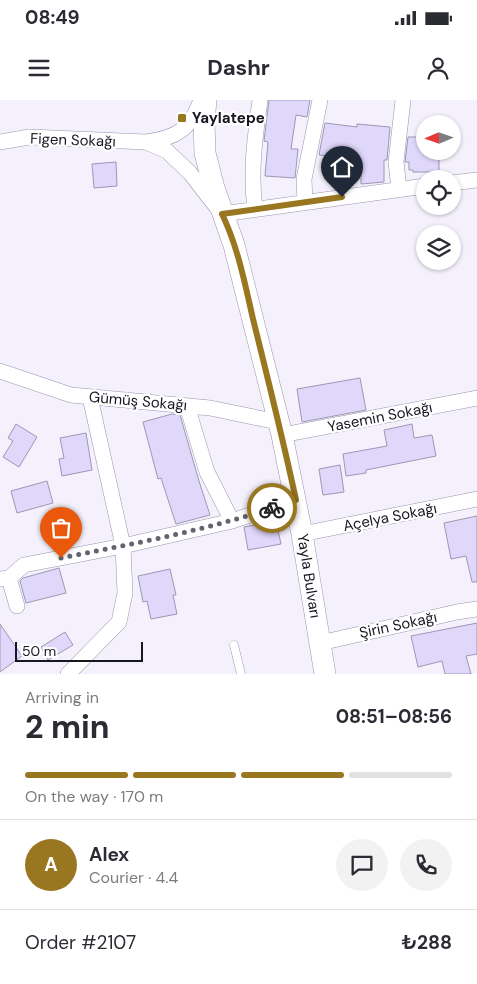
<!DOCTYPE html>
<html lang="en">
<head>
<meta charset="utf-8">
<style>
  :root { --surface:#fff; --page:#f2f2f3; --text:#2b2b33; --muted:#7c7c81; --line:#e1e1e2; --accent:#997620 }
  body { margin:0; font-family:"DM Sans",sans-serif; background:var(--page); color:var(--text); height:100vh; display:flex; flex-direction:column; font-size:19px; white-space:nowrap }
  * { box-sizing:border-box; margin:0 }
  p { font-size:16px; color:var(--muted) }
  .icon { flex:none; width:28px; height:28px; fill:none; stroke:currentColor; stroke-width:2; stroke-linecap:round; stroke-linejoin:round }
  .map { position:relative; height:574px; overflow:hidden }
  .details { display:flex; flex-direction:column; background:var(--surface); flex:1 }
  .details>* { flex:none }
  .needle { width:32px; rotate:268deg }
  .buttons { position:absolute; left:416px; top:15px; display:grid; gap:10px }
  .buttons a { display:grid; place-items:center; width:45px; height:45px; border-radius:50%; background:var(--surface); box-shadow:0 1px 4px #0004; font-size:25px }
  .scale { position:absolute; left:15px; bottom:12px; width:128px; box-sizing:border-box; padding-left:5px; border:2px solid #181620; border-top:0; font-size:14px; line-height:18px; white-space:nowrap; color:#181620; -webkit-text-stroke:4px #fff; paint-order:stroke }
  .pin { position:absolute; display:grid; place-items:center; width:42px; height:42px; color:#fff; margin:-51px -21px; border-radius:50% 50% 50% 0; rotate:-45deg; box-shadow:0 0 5px #0007 }
  .pin .icon { rotate:45deg }
  .courier { position:absolute; display:grid; place-items:center; width:50px; height:50px; margin:-25px; border:4px solid #997620; border-radius:50%; background:#fff; color:#222; box-shadow:0 1px 6px #0007 }
  .head em { font-style:normal; font-weight:700 }
  .head div { display:flex; flex-direction:column-reverse }
  .head { display:flex; align-items:center; justify-content:space-between; height:85px; padding:0 25px }
  h1 { font-size:32px; font-weight:700; line-height:38px }
  .bar { display:grid; grid-template-columns:repeat(4,1fr); gap:8px 5px; align-content:center; height:60px; padding:0 25px }
  .bar i { height:6px; border-radius:4px; background:var(--line) }
  .bar .active { background:var(--accent) }
  .bar p { grid-column:span 4 }
  .line { display:flex; align-items:center; gap:12px; padding:0 25px; border-top:1px solid var(--line) }
  .line div { flex:1 }
  .round { display:grid; place-items:center; flex:none; width:52px; height:52px; border-radius:26px; background:var(--page) }
  .status { display:flex; justify-content:space-between; align-items:center; height:35px; padding:0 25px; background:var(--surface); direction:ltr }
  .status svg { height:14px; fill:currentColor }
  header { display:flex; justify-content:space-between; align-items:center; height:65px; padding:0 25px; background:var(--surface); font-size:22px; font-weight:700 }
  .map>svg:first-child { display:block }
  .building { fill:#e0d8fb; stroke:#9d97b3 }
  .lines { fill:none; stroke-linecap:round; stroke-linejoin:round }
  .service-casing { stroke:#9a94af; stroke-width:9 }
  .minor-casing { stroke:#9a94af; stroke-width:16 }
  .secondary-casing { stroke:#9a94af; stroke-width:22 }
  .service { stroke:#fff; stroke-width:8 }
  .minor { stroke:#fff; stroke-width:15 }
  .secondary { stroke:#fff; stroke-width:21 }
  .done { stroke:#65636d; stroke-width:5; stroke-dasharray:0 9 }
  .route { stroke:#997620; stroke-width:6 }
  .poi-dot { fill:#997620; stroke:#fff; stroke-width:2 }
  .labels { text-anchor:middle; stroke-width:4.5; stroke-linejoin:round; paint-order:stroke }
  .poi-label { font-size:15px; font-weight:bold; fill:#181620; stroke:#fff; text-anchor:start }
  .street-label { font-size:15px; fill:#181620; stroke:#fff }
</style>
</head>
<body>
<div class="status"><b>08:49</b><svg viewBox="0 0 49 12"><path d="M0 12V9h3v3zM5 12V6h3v6zM10 12V3h3v9zM15 12V0h3v12zM26 1h20v11H26zM47 4h2v5h-2z"/></svg></div>
<header><svg class="icon" aria-label="menu" viewBox="0 0 24 24"><path d="M4 6h16M4 12h16M4 18h16"/></svg>Dashr<svg class="icon" aria-label="person" viewBox="0 0 24 24"><circle cx="12" cy="8" r="4"/><path d="M4 21q1-7 8-7t8 7"/></svg></header>
<div class="map">
<svg width="477" height="574" viewBox="0 0 477 574">
  <rect width="100%" height="100%" fill="#f4f1fd"/>
  <!-- building -->
  <path class="building" d="M269 0H310L307 17 296 15 291 49H298L295 78 265 76 268 42 264 41Z
    M325 23 357 27V24L390 27 387 60H384V82L361 84V60L319 55Z
    M408 37H425V51H439V72H413V70H409V62H405Z
    M116 62 117 86 94 88 92 64Z
    M360 278 366 310 302 322 297 289Z
    M172 314 180 315 199 381 210 415 176 424 161 378 158 379 143 322Z
    M16 324 37 337 19 367 3 357 13 341 8 338Z
    M412 324 414 338 432 335 436 356 366 370V373L346 376 343 354 387 346 384 330Z
    M86 333 92 370 62 376 59 359 64 358 60 338Z
    M340 365 344 392 323 395 319 369Z
    M47 381 53 403 17 413 11 391Z
    M477 416V482H472L466 456 451 459 444 423Z
    M276 421 281 444 248 450 244 427Z
    M59 468 66 493 26 503 20 481 23 478Z
    M170 469 176 495H173L177 514 151 519 147 501 143 502 138 476Z
    M477 523V554L466 556 471 574H445L442 561 418 567 411 536Z
    M0 524 22 556 0 572Z
    M65 532 73 545 48 560 41 547Z"/>
  <g class="lines">
    <!-- service casing -->
    <g class="service-casing">
      <path id="service" d="M234 545 241 574"/>
    </g>
    <!-- minor casing -->
    <g class="minor-casing">
      <path id="minor" d="M201 0C190 30 176 38 146 42L167 51 190 73 222 114 425 86
        M0 42 29 37 146 42
        M452 83 477 80
        M399 89 396 62 403 0
        M305 102 304 79 320 0
        M255 109C250 72 255 37 260 0
        M0 271 71 295 210 308 278 322
        M187 306 207 372 232 421
        M282 335 477 298
        M302 434 477 399
        M9 478 17 506
        M0 479 9 478 24 465 123 446 232 421 295 400
        M320 543 457 512 477 509
        M68 574 119 522 125 493 123 446 90 297"/>
    </g>
    <!-- secondary casing -->
    <g class="secondary-casing">
      <path id="secondary" d="M206 0 204 21 205 53 214 88 234 145 282 335 302 434 325 574"/>
    </g>
    <!-- service -->
    <use href="#service" class="service"/>
    <!-- minor -->
    <use href="#minor" class="minor"/>
    <!-- secondary -->
    <use href="#secondary" class="secondary"/>
  </g>
  <g class="lines">
    <!-- done -->
    <path class="done" d="M61 458C132 444 203 431 272 408"/>
    <!-- route -->
    <path class="route" d="M272 408 296 400C283 339 268 279 253 219 245 184 238 147 222 114L342 97"/>
  </g>
  <!-- markers -->
  <rect class="poi-dot" x="177" y="13" width="10" height="10" rx="2.5"/>
  <g class="labels">
    <!-- poi labels -->
    <g class="poi-label">
      <text x="192" y="23">Yaylatepe</text>
    </g>
    <!-- street labels -->
    <g class="street-label">
      <text transform="translate(73 40) rotate(2)" y="5">Figen Sokağı</text>
      <text transform="translate(138 301) rotate(5)" y="5">Gümüş Sokağı</text>
      <text transform="translate(380 317) rotate(-11)" y="5">Yasemin Sokağı</text>
      <text transform="translate(390 417) rotate(-11)" y="5">Açelya Sokağı</text>
      <text transform="translate(309 476) rotate(81)" y="5">Yayla Bulvarı</text>
      <text transform="translate(398 525) rotate(-12)" y="5">Şirin Sokağı</text>
    </g>
  </g>
</svg>
<div class="buttons">
<a><svg class="needle" viewBox="-14 -14 28 28"><path d="M0-13l5 13h-10z" fill="#e53935"/><path d="M0 13l5-13h-10z" fill="#7c7c81"/></svg></a>
<a><svg class="icon" aria-label="locate" viewBox="0 0 24 24"><circle cx="12" cy="12" r="6"/><path d="M12 2v4M12 18v4M2 12h4M18 12h4"/></svg></a>
<a><svg class="icon" aria-label="layers" viewBox="0 0 24 24"><path d="M12 4l9 5-9 5-9-5zM3 14l9 5 9-5"/></svg></a>
</div>
<div class="scale">50 m</div>
<div class="pin" style="left:61px;top:458px;background:#ea580c"><svg class="icon" aria-label="bag" viewBox="0 0 24 24"><path d="M5 8h14l-1 12H6zM9 8a3 3 0 0 1 6 0"/></svg></div>
<div class="pin" style="left:342px;top:97px;background:#1f2937"><svg class="icon" aria-label="home" viewBox="0 0 24 24"><path d="M3 11l9-7 9 7M6 9v11h12V9"/></svg></div>
<div class="courier" style="left:272px;top:408px"><svg class="icon" aria-label="bike" viewBox="0 0 24 24"><circle cx="6" cy="16" r="4"/><circle cx="18" cy="16" r="4"/><path d="M6 16l4-8h5l3 8M10 8l3 8H6M13 5h3"/></svg></div>
</div>
<section class="details">
<div class="head"><div><h1>2 min</h1><p>Arriving in</p></div><em>08:51–08:56</em></div>
<div class="bar"><i class="active"></i><i class="active"></i><i class="active"></i><i></i><p>On the way · 170 m</p></div>
<div class="line" style="height:90px"><b class="round" style="background:var(--accent);color:#fff">A</b><div><b>Alex</b><p>Courier · 4.4</p></div><a class="round"><svg class="icon" aria-label="chat" viewBox="0 0 24 24"><path d="M4 5h16v11H9l-5 4z"/></svg></a><a class="round"><svg class="icon" aria-label="phone" viewBox="0 0 24 24"><path d="M5 4h4l2 5-3 2q2 4 5 5l2-3 5 2v4C11 20 4 13 5 4z"/></svg></a></div>
<div class="line" style="height:65px"><div>Order #2107</div><b>₺288</b></div>
</section>
</body>
</html>
